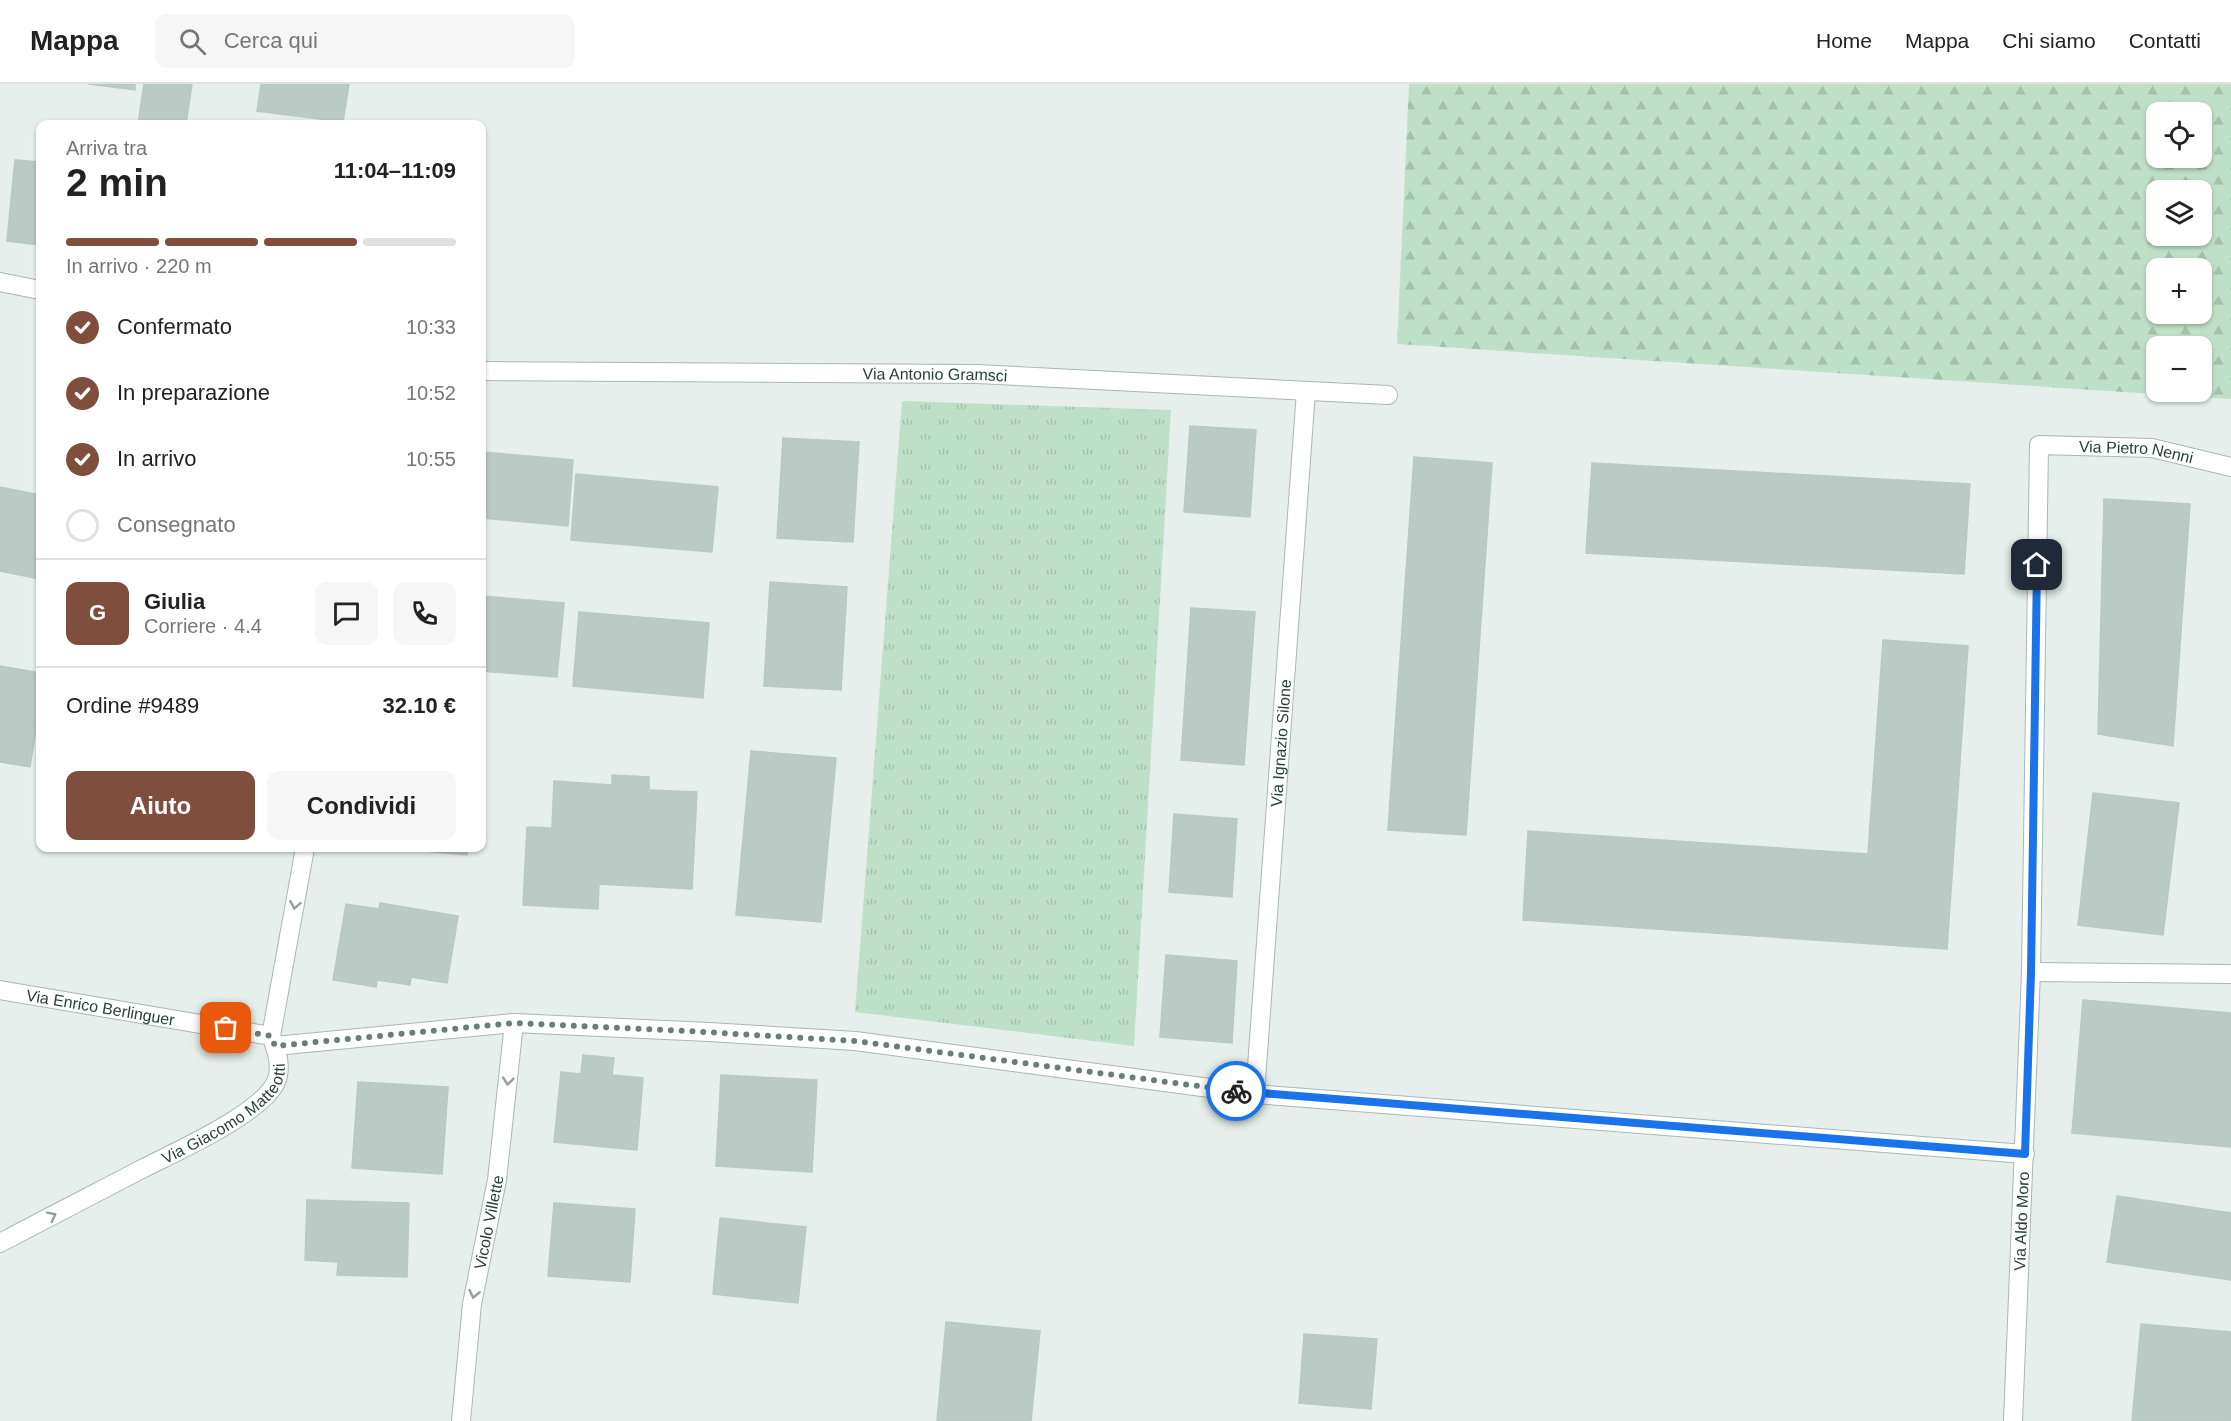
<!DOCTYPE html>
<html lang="it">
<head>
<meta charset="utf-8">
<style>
  :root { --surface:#fff; --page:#f6f6f6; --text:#222; --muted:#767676; --line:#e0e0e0; --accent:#804e3d }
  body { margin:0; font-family:Arial,sans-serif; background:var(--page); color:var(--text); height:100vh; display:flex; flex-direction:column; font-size:22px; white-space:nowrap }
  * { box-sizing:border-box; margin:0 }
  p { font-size:20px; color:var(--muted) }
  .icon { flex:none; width:33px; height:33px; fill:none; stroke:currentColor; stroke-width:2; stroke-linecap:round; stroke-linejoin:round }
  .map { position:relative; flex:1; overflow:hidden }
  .sheet { position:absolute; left:36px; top:36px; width:450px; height:732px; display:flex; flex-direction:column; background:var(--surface); border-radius:12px; box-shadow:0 2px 4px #0004 }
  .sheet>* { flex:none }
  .tools { position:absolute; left:2146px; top:18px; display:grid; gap:12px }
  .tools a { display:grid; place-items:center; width:66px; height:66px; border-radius:12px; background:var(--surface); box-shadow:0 2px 4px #0004; font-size:30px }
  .pin { position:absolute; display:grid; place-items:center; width:51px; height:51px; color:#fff; margin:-26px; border-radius:12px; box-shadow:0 3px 9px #0006 }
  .courier { position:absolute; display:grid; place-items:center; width:60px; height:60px; margin:-30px; border:4px solid #1a73e8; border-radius:50%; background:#fff; color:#222; box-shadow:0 2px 8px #0007 }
  .headline em { font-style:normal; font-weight:600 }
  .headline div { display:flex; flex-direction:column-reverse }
  .headline { display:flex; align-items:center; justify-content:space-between; height:102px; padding:0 30px }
  h1 { font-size:39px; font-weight:600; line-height:45px }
  .bar { display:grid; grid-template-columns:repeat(4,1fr); gap:9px 6px; align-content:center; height:72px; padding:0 30px }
  .bar i { height:8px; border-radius:4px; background:var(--line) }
  .bar .on { background:var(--accent) }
  .bar p { grid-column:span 4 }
  .line { display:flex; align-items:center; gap:15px; padding:0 30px; border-top:2px solid var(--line) }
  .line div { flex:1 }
  .round { display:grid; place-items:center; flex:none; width:63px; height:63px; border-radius:12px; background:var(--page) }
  ol { padding:0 30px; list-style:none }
  li { display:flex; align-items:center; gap:18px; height:66px }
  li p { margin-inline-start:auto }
  li .icon { padding:6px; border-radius:50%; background:var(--accent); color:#fff; stroke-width:4 }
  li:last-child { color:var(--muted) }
  li i { width:33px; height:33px; border:3px solid var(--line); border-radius:50% }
  .cta { display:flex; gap:12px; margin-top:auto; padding:12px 30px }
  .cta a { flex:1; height:69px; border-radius:12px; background:var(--accent); color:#fff; font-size:24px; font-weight:600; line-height:69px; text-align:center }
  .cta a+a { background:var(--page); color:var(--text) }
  header { display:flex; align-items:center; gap:36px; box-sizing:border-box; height:84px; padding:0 30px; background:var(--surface); border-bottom:2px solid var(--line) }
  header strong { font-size:28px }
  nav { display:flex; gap:33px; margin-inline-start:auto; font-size:21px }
  .search { width:420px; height:54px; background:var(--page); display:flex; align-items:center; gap:15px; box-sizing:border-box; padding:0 21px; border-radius:12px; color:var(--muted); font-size:22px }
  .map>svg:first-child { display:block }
  .forest { fill:url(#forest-firs); fill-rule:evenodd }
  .park { fill:url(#park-tufts) }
  .building { fill:#bbcac4; stroke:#b8c9c2; stroke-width:1.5 }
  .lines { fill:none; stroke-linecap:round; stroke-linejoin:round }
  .minor-casing { stroke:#a8b8b2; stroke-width:20 }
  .minor { stroke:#fff; stroke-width:18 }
  .oneway { stroke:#92a09c }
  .done { stroke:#687f78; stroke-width:6; stroke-dasharray:0 10.8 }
  .route { stroke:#1a73e8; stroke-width:8 }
  .labels { text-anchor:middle; stroke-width:4.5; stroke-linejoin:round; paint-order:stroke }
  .street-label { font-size:16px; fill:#24423a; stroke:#f7fbf9 }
</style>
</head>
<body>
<header>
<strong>Mappa</strong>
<div class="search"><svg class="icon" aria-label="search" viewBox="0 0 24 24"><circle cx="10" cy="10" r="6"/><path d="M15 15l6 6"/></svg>Cerca qui</div>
<nav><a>Home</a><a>Mappa</a><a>Chi siamo</a><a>Contatti</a></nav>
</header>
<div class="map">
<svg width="2231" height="1337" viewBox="0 0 2231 1337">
  <defs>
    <pattern id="forest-firs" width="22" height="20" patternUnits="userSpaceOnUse" patternTransform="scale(1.5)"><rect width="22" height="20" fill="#bfe0c8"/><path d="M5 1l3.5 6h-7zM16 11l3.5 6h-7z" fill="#a4c1ad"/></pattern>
    <pattern id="park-tufts" width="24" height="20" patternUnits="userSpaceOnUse" patternTransform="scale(1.5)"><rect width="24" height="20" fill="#bfe0c8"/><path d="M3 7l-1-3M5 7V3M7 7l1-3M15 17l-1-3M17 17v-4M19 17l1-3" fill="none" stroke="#a4c1ad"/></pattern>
  </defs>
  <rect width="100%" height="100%" fill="#e6efeb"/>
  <!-- forest -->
  <path class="forest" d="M1409 0H2231V315L1397 260ZM2157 28H2202V74H2157ZM2157 106H2202V152H2157ZM2157 184H2202V230H2157ZM2157 262H2202V308H2157Z"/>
  <!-- park -->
  <path class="park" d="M902 317 1171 326 1134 962 855 928Z"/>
  <!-- building -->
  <path class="building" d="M88 0H135V6Z
    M144 0H192L186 40H138Z
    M261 0H349L343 38 257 27Z
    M15 76 40 78V161L7 157Z
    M1190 342 1256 346 1250 433 1184 428Z
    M783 354 859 358 853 458 777 454Z
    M482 368 573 376 568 442 482 434Z
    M1414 373 1492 379 1466 751 1388 746Z
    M1592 379 1970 400 1964 490 1586 469Z
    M576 390 718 403 712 468 571 456Z
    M0 403 40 411V495L0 487Z
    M2104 415 2190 420 2173 662 2098 650Z
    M770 498 847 503 841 606 764 602Z
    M482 512 564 519 557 593 482 587Z
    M1191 524 1255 528 1244 681 1181 676Z
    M579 528 709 539 703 614 573 602Z
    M1883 556 1968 562 1947 865 1523 836 1528 747 1868 770Z
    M0 582 40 589V619L30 683 0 678Z
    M751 667 836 674 821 838 736 831Z
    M612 691 649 693V706L697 708 692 805 599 800 598 825 523 821 527 743 552 744 554 697 612 701Z
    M2093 709 2179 719 2163 851 2078 841Z
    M1174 730 1237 735 1232 813 1169 808Z
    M390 764H468L467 771Z
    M380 819 458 832 447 899 411 893 410 901 377 896 376 903 333 896 346 820 379 825Z
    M1166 871 1237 877 1232 959 1160 953Z
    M2083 916 2231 929V1063L2072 1049Z
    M583 971 614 974 612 991 643 994 637 1066 554 1058 561 988 581 990Z
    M721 991 817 996 812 1088 716 1082Z
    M358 998 448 1003 442 1090 352 1084Z
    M2117 1112 2231 1129V1196L2107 1178Z
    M307 1116 409 1119 407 1193 337 1191 338 1178 305 1176Z
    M554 1119 635 1125 630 1198 548 1192Z
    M720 1134 806 1143 798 1219 713 1210Z
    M946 1238 1040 1247 1031 1337H937Z
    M2141 1240 2231 1248V1337H2132Z
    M1304 1250 1377 1255 1371 1325 1299 1319Z"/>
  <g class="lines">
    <!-- minor casing -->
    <g class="minor-casing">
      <g id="minor">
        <path d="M0 198 40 206"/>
        <path id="s1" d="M482 287 977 290 1388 311"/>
        <path d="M2031 888 2231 890"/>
        <path id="s2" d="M0 906 271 952"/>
        <path d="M275 962 514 939 709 948 855 957 1255 1010 2025 1070"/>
        <path id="s3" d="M1255 1010 1306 307"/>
        <path id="s4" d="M0 1159C47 1134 94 1110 142 1085 175 1068 257 1032 275 1000 283 985 277 966 271 952L305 764"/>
        <path id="s5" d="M461 1337 472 1220 497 1096 514 939"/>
        <path id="s6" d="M2013 1337 2031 888 2039 361 2152 364 2231 383"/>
      </g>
    </g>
    <!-- minor -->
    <use href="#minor" class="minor"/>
  </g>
  <!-- one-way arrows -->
  <defs><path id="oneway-chevron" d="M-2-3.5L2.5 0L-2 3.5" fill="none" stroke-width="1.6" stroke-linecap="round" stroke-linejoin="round" transform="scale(1.5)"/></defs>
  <g class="oneway">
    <use href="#oneway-chevron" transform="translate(295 821) rotate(100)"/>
    <use href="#oneway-chevron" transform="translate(508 997) rotate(96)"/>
    <use href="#oneway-chevron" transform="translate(52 1132) rotate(-27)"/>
    <use href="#oneway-chevron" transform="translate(474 1210) rotate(102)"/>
  </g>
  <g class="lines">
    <!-- done -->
    <path class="done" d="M226 944 271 952 275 962 514 939 687 947 855 957 1236 1007"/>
    <!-- route -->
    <path class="route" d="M1236 1007 2025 1070 2031 888 2037 481"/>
  </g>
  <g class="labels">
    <!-- street labels -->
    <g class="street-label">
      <text dy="6" stroke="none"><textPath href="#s1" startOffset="453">Via Antonio Gramsci</textPath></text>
      <text dy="6" stroke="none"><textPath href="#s6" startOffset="1074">Via Pietro Nenni</textPath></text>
      <text dy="6" stroke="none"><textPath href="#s3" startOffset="352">Via Ignazio Silone</textPath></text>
      <text dy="6" stroke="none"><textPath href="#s2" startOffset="102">Via Enrico Berlinguer</textPath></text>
      <text dy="6" stroke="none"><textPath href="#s4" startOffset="262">Via Giacomo Matteotti</textPath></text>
      <text dy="6" stroke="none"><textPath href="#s6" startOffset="200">Via Aldo Moro</textPath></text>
      <text dy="6" stroke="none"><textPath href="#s5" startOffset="201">Vicolo Villette</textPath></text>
    </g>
  </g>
</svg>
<div class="tools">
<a><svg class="icon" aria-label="locate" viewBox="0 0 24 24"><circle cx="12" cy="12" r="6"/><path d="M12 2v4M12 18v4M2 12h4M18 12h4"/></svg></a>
<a><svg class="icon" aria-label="layers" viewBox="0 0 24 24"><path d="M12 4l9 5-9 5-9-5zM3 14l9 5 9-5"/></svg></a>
<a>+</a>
<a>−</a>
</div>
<div class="pin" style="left:226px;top:944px;background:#ea580c"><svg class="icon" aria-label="bag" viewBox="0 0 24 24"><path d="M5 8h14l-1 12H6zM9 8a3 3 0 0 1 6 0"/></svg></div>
<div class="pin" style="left:2037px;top:481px;background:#1f2937"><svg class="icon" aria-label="home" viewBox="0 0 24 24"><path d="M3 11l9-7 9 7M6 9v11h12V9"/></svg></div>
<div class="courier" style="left:1236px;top:1007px"><svg class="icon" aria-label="bike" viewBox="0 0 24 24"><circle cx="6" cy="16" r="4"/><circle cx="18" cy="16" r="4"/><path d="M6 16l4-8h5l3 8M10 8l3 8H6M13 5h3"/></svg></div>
<section class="sheet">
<div class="headline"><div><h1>2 min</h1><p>Arriva tra</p></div><em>11:04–11:09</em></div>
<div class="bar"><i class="on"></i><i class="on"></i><i class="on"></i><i></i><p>In arrivo · 220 m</p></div>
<ol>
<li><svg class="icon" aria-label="check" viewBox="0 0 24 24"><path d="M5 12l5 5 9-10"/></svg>Confermato<p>10:33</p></li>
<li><svg class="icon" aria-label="check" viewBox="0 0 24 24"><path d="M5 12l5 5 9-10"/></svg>In preparazione<p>10:52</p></li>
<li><svg class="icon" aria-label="check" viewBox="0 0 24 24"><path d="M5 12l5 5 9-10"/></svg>In arrivo<p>10:55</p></li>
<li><i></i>Consegnato</li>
</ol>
<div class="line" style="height:108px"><b class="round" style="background:var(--accent);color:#fff">G</b><div><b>Giulia</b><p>Corriere · 4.4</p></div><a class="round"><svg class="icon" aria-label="chat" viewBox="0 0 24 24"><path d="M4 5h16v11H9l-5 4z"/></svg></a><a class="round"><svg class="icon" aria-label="phone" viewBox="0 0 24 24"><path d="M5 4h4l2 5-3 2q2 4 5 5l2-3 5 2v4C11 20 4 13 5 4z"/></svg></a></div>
<div class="line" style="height:78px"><div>Ordine #9489</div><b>32.10 €</b></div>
<div class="cta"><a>Aiuto</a><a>Condividi</a></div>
</section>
</div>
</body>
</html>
